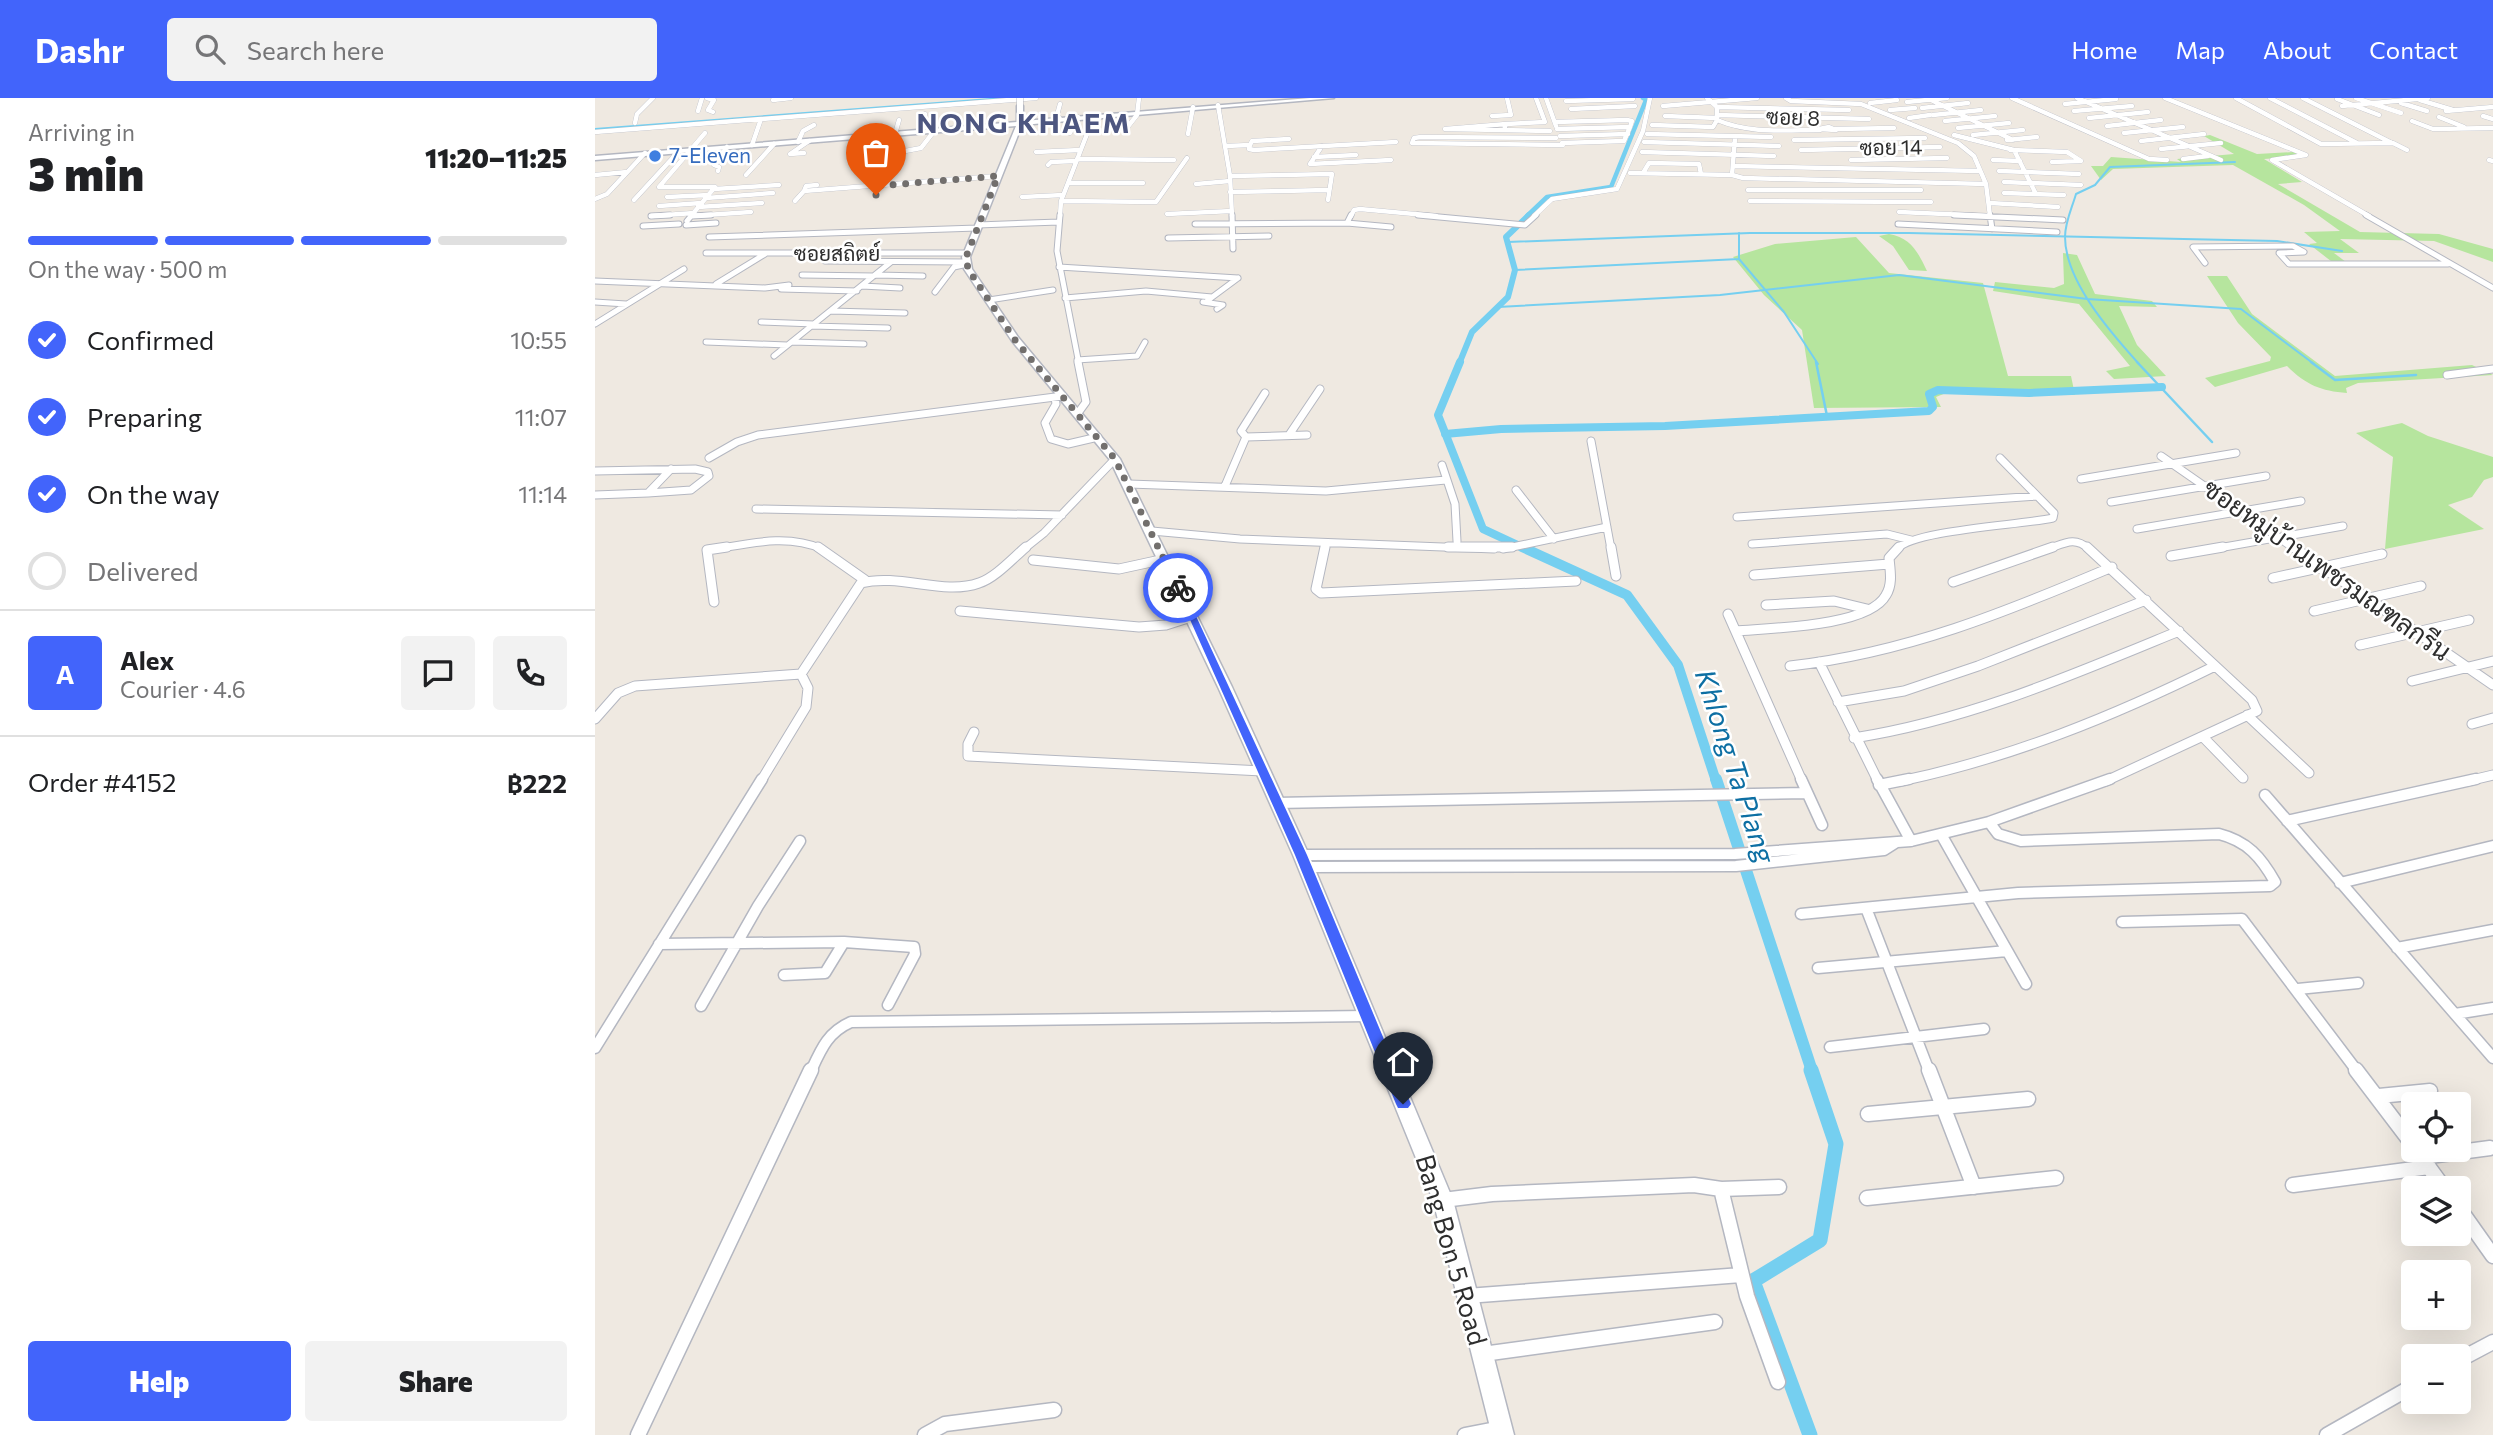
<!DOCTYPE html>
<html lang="en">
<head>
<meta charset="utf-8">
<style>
  :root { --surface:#fff; --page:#f2f2f2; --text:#202124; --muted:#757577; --line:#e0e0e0; --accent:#4264fb }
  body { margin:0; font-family:Commissioner,Sarabun,sans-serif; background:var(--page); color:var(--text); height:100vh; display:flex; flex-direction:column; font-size:26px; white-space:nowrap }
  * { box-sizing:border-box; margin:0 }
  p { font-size:23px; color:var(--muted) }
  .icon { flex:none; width:38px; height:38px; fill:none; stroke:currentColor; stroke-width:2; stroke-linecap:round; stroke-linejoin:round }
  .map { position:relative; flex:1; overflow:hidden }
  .drawer { display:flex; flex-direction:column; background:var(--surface); width:595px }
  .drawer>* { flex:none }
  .tools { position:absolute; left:1806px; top:994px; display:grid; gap:14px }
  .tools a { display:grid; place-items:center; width:70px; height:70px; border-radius:7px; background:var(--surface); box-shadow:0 7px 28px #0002; font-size:35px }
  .pin { position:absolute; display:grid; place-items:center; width:60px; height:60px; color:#fff; margin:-72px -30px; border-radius:50% 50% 50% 0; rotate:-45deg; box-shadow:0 0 7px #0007 }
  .pin .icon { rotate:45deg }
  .courier { position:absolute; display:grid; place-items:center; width:70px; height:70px; margin:-35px; border:5px solid #4264fb; border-radius:50%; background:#fff; color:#222; box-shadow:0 2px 9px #0007 }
  .overview em { font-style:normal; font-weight:800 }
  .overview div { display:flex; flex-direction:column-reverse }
  .overview { display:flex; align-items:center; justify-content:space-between; height:119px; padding:0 28px }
  h1 { font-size:46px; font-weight:800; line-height:52px }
  .bar { display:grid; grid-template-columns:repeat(4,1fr); gap:10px 7px; align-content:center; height:84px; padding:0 28px }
  .bar i { height:9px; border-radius:5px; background:var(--line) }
  .bar .current { background:var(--accent) }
  .bar p { grid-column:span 4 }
  .line { display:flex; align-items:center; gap:18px; padding:0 28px; border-top:2px solid var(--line) }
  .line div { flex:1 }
  .round { display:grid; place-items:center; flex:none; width:74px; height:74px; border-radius:7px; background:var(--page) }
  ol { padding:0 28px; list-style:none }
  li { display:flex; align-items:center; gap:21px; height:77px }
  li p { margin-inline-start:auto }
  li .icon { padding:7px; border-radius:50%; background:var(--accent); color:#fff; stroke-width:4 }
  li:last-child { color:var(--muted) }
  li i { width:38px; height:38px; border:4px solid var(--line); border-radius:50% }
  .primary-button { display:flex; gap:14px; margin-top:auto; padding:14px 28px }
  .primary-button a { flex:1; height:80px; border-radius:7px; background:var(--accent); color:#fff; font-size:28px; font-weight:800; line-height:80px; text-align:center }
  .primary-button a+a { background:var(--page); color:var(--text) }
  header { display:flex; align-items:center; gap:42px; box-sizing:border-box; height:98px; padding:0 35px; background:var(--accent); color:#fff }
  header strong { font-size:33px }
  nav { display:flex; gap:38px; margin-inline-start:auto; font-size:24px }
  .search { width:490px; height:63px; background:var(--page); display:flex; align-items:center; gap:18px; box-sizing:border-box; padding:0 24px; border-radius:7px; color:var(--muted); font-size:26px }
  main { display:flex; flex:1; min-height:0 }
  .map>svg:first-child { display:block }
  .green { fill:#b6e59e }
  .water { fill:#75cff0 }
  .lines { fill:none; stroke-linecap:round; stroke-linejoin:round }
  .stream-far1 { stroke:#75cff0; stroke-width:2 }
  .stream { stroke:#75cff0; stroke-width:2.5 }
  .canal-far5 { stroke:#75cff0; stroke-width:4.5 }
  .canal-far4 { stroke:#75cff0; stroke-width:6 }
  .canal-far3 { stroke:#75cff0; stroke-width:8 }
  .canal-far2 { stroke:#75cff0; stroke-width:10 }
  .canal-far1 { stroke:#75cff0; stroke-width:12 }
  .canal { stroke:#75cff0; stroke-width:15 }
  .street-far5-casing { stroke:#b4b7c1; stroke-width:5 }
  .street-far4-casing { stroke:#b4b7c1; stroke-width:7 }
  .street-far3-casing { stroke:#b4b7c1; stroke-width:9 }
  .street-far2-casing { stroke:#b4b7c1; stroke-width:11 }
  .street-far1-casing { stroke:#b4b7c1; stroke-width:13 }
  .street-casing { stroke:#b4b7c1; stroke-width:17 }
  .secondary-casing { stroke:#b4b7c1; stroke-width:3 }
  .street-far5 { stroke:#fff; stroke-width:4.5 }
  .street-far4 { stroke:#fff; stroke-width:5 }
  .street-far3 { stroke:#fff; stroke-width:7 }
  .street-far2 { stroke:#fff; stroke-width:9 }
  .street-far1 { stroke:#fff; stroke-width:10 }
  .street { stroke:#fff; stroke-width:14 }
  .secondary { fill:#fff; fill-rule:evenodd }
  .secondary-bridge-casing { stroke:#b4b7c1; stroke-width:7; stroke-linecap:butt }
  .secondary-bridge { stroke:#fff; stroke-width:6 }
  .route { fill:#4264fb }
  .done { stroke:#726f6d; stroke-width:7; stroke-dasharray:0 12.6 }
  .shop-dot { fill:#3f7fe0; stroke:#fff; stroke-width:2.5 }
  .labels { text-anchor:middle; stroke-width:5; stroke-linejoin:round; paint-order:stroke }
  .far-street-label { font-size:21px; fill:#2e2e2e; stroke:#fff }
  .far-shop-label { font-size:21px; fill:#366cbe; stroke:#fff; text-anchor:start }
  .street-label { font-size:26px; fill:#2e2e2e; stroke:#fff }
  .far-district-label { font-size:28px; font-weight:bold; letter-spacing:2px; fill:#4d5680; stroke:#fff }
  .water-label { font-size:28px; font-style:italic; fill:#0d6fa3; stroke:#fff }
</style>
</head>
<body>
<header>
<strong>Dashr</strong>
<div class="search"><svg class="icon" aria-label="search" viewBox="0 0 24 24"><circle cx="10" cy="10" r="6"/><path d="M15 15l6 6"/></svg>Search here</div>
<nav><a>Home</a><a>Map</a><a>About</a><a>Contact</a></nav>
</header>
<main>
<section class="drawer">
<div class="overview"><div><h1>3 min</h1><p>Arriving in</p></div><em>11:20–11:25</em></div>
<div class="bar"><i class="current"></i><i class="current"></i><i class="current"></i><i></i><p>On the way · 500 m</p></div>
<ol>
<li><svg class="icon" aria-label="check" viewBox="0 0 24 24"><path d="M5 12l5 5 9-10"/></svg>Confirmed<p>10:55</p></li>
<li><svg class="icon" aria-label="check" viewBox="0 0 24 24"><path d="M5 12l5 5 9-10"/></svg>Preparing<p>11:07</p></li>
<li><svg class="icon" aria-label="check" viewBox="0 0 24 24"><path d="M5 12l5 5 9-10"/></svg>On the way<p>11:14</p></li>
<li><i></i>Delivered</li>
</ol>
<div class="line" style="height:126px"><b class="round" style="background:var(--accent);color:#fff">A</b><div><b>Alex</b><p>Courier · 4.6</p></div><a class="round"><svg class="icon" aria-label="chat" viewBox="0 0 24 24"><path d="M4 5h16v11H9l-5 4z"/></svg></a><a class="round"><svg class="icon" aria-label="phone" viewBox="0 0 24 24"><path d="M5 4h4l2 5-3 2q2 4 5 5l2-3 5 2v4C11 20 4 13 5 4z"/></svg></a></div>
<div class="line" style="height:91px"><div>Order #4152</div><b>฿222</b></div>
<div class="primary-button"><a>Help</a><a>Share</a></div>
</section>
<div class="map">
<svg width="1898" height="1337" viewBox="0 0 1898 1337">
  <rect width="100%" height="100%" fill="#efe9e1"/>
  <!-- green -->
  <path class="green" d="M1615 37 1662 56 1698 54 1708 58 1669 61 1707 84 1683 86 1765 134 1844 136 1898 151V164L1839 143 1745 141 1764 155H1739L1755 167H1741L1714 146 1722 145 1709 134 1745 133 1709 107 1638 67 1518 71 1506 82 1496 68H1508L1516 59 1586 64 1582 61 1639 56 1609 38Z
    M1294 136C1316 140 1323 154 1332 173L1314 172 1298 148 1284 138Z
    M1261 139 1294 175 1388 185 1413 278H1476L1480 297 1351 295 1341 299 1346 309 1219 310 1207 232 1169 197 1138 159 1180 146Z
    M1468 155 1482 157 1500 196 1557 203 1562 209 1524 208 1542 247 1571 278 1519 281 1511 273 1535 268 1484 206 1398 193 1400 184 1459 190 1469 186Z
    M1612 178H1632L1657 216 1740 278 1877 267 1898 277 1763 285 1751 290 1752 295C1726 293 1711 287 1692 268L1620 289 1610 280 1675 263 1676 259 1643 225Z
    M1807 325 1833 338 1898 359V379L1889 382 1877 399 1853 407 1889 431 1790 451 1798 359 1761 335Z"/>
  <!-- water -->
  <path class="water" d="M395 0H435L0 33V30Z"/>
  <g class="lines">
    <!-- stream-far1 -->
    <path class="stream-far1" d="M1144 135V161L1189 214 1223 266
      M913 144 1155 135H1314L1682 143 1747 153
      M920 172 1144 161
      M903 209 1125 197 1304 177 1492 201 1646 211 1719 266
      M1544 266C1516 235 1470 183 1470 139 1470 124 1477 110 1481 96L1500 87 1515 69 1640 64"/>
    <!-- stream -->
    <path class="stream" d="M1221 264 1232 318
      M1542 264 1617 344
      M1716 264 1740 282 1821 277"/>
    <!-- canal-far5 -->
    <path class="canal-far5" d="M932 118 952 99 1016 89 1051 2 1048 0"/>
    <!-- canal-far4 -->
    <path class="canal-far4" d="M864 266 877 234 913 199 920 172 911 139 934 117"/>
    <!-- canal-far3 -->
    <path class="canal-far3" d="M865 264 843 317 888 431 931 451
      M850 336 906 331 1070 328 1334 313 1338 309 1334 296 1343 292 1434 295 1567 289"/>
    <!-- canal-far2 -->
    <path class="canal-far2" d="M927 449 1032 497 1083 567 1121 683"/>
    <!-- canal-far1 -->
    <path class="canal-far1" d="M1121 681 1217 973"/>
    <!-- canal -->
    <path class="canal" d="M1215 1337 1158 1183 1225 1142 1241 1046 1216 972"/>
    <!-- street-far5 casing -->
    <g class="street-far5-casing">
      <path id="street-far5" d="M112 0 119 2 113 12 118 14
        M951 0 961 28
        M1112 0 1122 9V22C1155 36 1190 32 1225 32
        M1191 0 1196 3 1266 6 1363 45 1379 58 1391 86 1395 118
        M1332 0 1418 42
        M1417 0 1554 61 1572 62
        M1482 0 1626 62
        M1570 0 1711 57 1677 62 1774 118
        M1641 0 1726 46 1798 45 1812 52
        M1675 0 1762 45
        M1708 0 1795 44
        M1761 0 1806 15
        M1742 1 1784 17
        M178 2 196 0
        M1825 2 1858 12
        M971 3 1038 1
        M1312 4 1352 0
        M1275 5 1302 2
        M1806 5 1832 13
        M465 6 462 17 465 21
        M1470 6 1521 1
        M623 7 635 78 637 118
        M1068 8 1162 0
        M1747 8 1833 0
        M1122 9 1254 12
        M1327 10 1373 5
        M976 11 1040 8
        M1295 12 1320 10
        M103 13 107 0
        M1479 13 1537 8
        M1851 13 1898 9
        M1122 17 1274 21
        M1338 17 1386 12
        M897 18 916 17 912 0
        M1070 18 1122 20
        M1888 18 1898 21
        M1844 19 1869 29
        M1314 20 1335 17
        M1494 20 1553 14
        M166 21 441 0
        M1350 23 1400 18
        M1817 23 1838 31 1898 30
        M960 24 1032 22 1037 23 1035 29
        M40 25 42 16 58 0
        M911 26 850 31 955 33
        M1057 27 1118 29 1122 22
        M1512 28 1566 22
        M1234 29 1241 32 1224 31Z
        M1363 30 1414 25
        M531 31 542 17 544 0
        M962 31 1035 29 1029 43 967 45
        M1241 31 1299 30
        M909 32 911 26 950 24 941 0
        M0 34 166 21 157 47
        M326 34 330 16
        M475 35 483 19
        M1529 35 1588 29
        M300 36 304 22
        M593 36 598 9
        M1052 36 1176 39
        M1359 37 1419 52 1441 96
        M1378 37 1428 32
        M965 38 1033 36
        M961 40 826 39 819 40 817 45 968 47
        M1140 40 1137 77 1148 80 1391 86
        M1199 42 1330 40
        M1412 42 1442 39
        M1546 43 1609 36
        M203 44 208 33 219 27
        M1049 44 1184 48
        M655 47 657 43 694 41
        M631 48 655 47 654 51 659 52 801 44
        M727 48 715 66 796 62
        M1566 51 1626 45
        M1206 52 1345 49
        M1415 52 1472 54 1486 63 1457 64
        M305 54 326 50 340 32
        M441 54 485 52
        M1047 54 1179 58
        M209 55 195 56 214 43
        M719 59 761 57
        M255 61 272 38
        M482 61 579 62
        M1588 61 1613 58
        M1256 62 1352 60
        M1398 62 1425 63
        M1894 62 1898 63
        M269 66 293 36
        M453 67 456 64 481 63
        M1138 68 1385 73
        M123 73 124 69 119 67 132 49
        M1404 73 1484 76
        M1035 75 1137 77
        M1048 75 1054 65 1104 66 1106 76
        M0 77 32 74
        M151 77 179 46
        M635 78 737 76 733 102
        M1409 84 1486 87
        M473 85H548
        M601 86 635 83
        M222 87 211 88 209 93 403 78
        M119 91 184 87
        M1153 92H1326
        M635 94 733 92
        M1409 95 1469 97
        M72 99 114 97
        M427 99 468 97
        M111 100 178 95
        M0 101 12 96 50 55
        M39 102 85 52
        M200 103 209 93
        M466 103 561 104 592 60
        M1155 103 1336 104
        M1395 105 1463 109
        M64 108 106 105
        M103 109 167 105
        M1304 114 1395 118
        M572 116 637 113
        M56 118 99 115
        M96 118 156 114
        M96 118 120 89H64L110 35
        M465 118 466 103 499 18
        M756 118 759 112 765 111 841 118
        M939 118 957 101 1022 91 1048 33 1055 0"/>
    </g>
    <!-- street-far4 casing -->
    <g class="street-far4-casing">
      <path id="street-far4" d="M465 117 462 153 484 266
        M637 117 638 151
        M823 117 930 127 941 117
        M1359 117 1468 122
        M1395 117 1397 131
        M1771 117 1898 190
        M56 118 75 117
        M96 118 116 117
        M92 123 97 117
        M752 125 756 117
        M600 126 752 125 796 129
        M1303 126 1462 134
        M91 127 121 125
        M383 127 464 124
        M48 128 84 126
        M114 139 382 130
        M573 140 674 138
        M111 155H372
        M230 163 370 164
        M1610 165 1598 149 1698 148 1709 154 1684 155 1694 166H1853
        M464 169 643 180
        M207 177 279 178
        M281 177 328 178
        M0 183 170 190 194 187
        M121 186 170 156
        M267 188 305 190
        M186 191 262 193
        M340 194 359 169 368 167
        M470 200 551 193 617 199
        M394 202 458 192
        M612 203 643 180
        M0 204 31 206
        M608 204 628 207 622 211
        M236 213 310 215
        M166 224 219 226
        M0 226 89 171
        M216 228 293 230
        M111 244 192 247
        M197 244 269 246
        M179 258 296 164
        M482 262 542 258 550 244"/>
    </g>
    <!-- street-far3 casing -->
    <g class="street-far3-casing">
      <path id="street-far3" d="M1852 277 1898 271
        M460 299 461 306 450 325 456 341 473 346 503 339
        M483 315 491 304 483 264
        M694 337 725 291
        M651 339 712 337
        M996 343 1016 451
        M1566 358 1700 451
        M114 360 142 344 163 337 468 298
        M847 367 860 406 862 443
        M0 373 100 371 113 374 114 378 96 392 53 395
        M1486 381 1641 355
        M534 386 731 393 851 382
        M630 388 651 339 646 333 670 295
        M921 392 959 441
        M0 397 53 395 76 371
        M1516 404 1671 378
        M161 411 467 417
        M1142 419 1442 398
        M1542 431 1706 403
        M557 433 645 441 899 451
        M1157 446 1292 436 1316 442
        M121 451C157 445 193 436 227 451
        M429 451 449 435 520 361
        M730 451 731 445
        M908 451 1012 429
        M1302 451C1318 432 1427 427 1458 420L1459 415 1405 360
        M1453 451C1470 445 1480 438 1494 451
        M1618 451 1748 428"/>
    </g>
    <!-- street-far2 casing -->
    <g class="street-far2-casing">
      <path id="street-far2" d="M223 449 270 482
        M730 449 721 491 726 495 981 483
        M853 449H917
        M1016 449 1021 478
        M1492 449 1657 602 1662 613 1511 683
        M1698 449 1898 587
        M1576 458 1628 449
        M438 462 524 471 570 461
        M1159 477 1294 466
        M1678 480 1787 456
        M1358 484 1458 449
        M119 504 112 452 132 449
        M1171 507 1239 503 1272 511
        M365 513 544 529 571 527 596 519
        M1719 513 1826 488
        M1133 516 1207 683
        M1141 533C1174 530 1274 529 1291 497 1298 486 1295 472 1294 460L1304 449
        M1765 547 1874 522
        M1224 564 1283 683
        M1195 568C1311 555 1411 514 1517 469
        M1817 583 1898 563
        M1243 604 1309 593 1383 568 1551 502
        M1652 617 1714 675
        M0 621 23 595 40 588 206 576
        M1877 626 1898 620
        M379 634 373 646V658L667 673
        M1608 639 1648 680
        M1259 640C1374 622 1477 577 1584 533
        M166 683 211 609 213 590 206 576 266 485C305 475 348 498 384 485 400 480 418 460 431 449
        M1306 683C1416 660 1519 618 1620 568
        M1873 683 1898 677"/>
    </g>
    <!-- street-far1 casing -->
    <g class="street-far1-casing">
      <path id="street-far1" d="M1206 681 1227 727
        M1282 681 1316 743
        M1284 687 1314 681
        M1670 697 1898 960
        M681 705 1211 695
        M1692 723 1881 681
        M1347 738 1431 886
        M706 757 1140 756 1316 743 1394 724 1515 681
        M710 769 1141 768 1289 752 1300 745
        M1745 785 1898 748
        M1271 810 1334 973
        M1206 816 1423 795 1675 788 1680 784C1666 759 1652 743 1624 736L1426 743 1403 736 1394 724
        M1527 824 1647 821 1762 973
        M64 846 249 844 319 849 320 856 293 907
        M1802 850 1898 832
        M1223 870 1412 853
        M189 877 230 875 249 844
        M1703 891 1763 885
        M106 908 163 808 205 743
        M1860 916 1898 910
        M1235 949 1389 931
        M0 950 167 681
        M216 973C226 951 233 934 256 924L772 918"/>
    </g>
    <!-- street casing -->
    <g class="street-casing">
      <path id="street" d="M1334 972 1379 1089
        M1761 972 1818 1047
        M1784 998 1835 993
        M1273 1016 1433 1001
        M1827 1059 1895 1050
        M1830 1064 1849 1090
        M1698 1087 1834 1069
        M1126 1091 1184 1089
        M1272 1100 1461 1080
        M848 1102 897 1096 1099 1087 1126 1091 1152 1198 1183 1284
        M1864 1110 1898 1158
        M872 1198 1146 1177
        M888 1256 1120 1224
        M1864 1262 1898 1244
        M43 1337 216 972
        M330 1337 350 1326 459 1312
        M870 1337 906 1330
        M1732 1337 1818 1288"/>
    </g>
    <!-- secondary casing -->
    <g class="secondary-casing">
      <path id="secondary" d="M715 0H739L427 27 375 159 377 171 423 239 525 361 637 589 714 757 858 1102 919 1337H897L838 1102 698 757 623 589 515 362 417 243 369 171 367 159 421 28 0 62V58L422 24V8L425 6 428 8V23Z"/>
    </g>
    <!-- street-far5 -->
    <use href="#street-far5" class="street-far5"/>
    <!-- street-far4 -->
    <use href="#street-far4" class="street-far4"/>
    <!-- street-far3 -->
    <use href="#street-far3" class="street-far3"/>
    <!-- street-far2 -->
    <use href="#street-far2" class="street-far2"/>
    <!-- street-far1 -->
    <use href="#street-far1" class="street-far1"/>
    <!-- street -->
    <use href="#street" class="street"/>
    <!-- secondary -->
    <use href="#secondary" class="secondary"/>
    <!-- secondary-bridge casing -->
    <g class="secondary-bridge-casing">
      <path id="secondary-bridge" d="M425 0V8"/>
    </g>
    <!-- secondary-bridge -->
    <use href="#secondary-bridge" class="secondary-bridge"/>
  </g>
  <!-- route -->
  <path class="route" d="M580 488 588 490 712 757 816 1006 813 1010H803L801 1006 700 757Z"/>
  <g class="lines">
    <!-- done -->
    <path class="done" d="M281 97 282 88 403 78 371 159 373 171 420 242 520 361 583 490"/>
  </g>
  <!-- markers -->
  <circle class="shop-dot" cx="60" cy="58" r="7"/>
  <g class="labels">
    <!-- far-street labels -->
    <g class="far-street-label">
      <text transform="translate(1198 20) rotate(2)" y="7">ซอย 8</text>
      <text transform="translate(1296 50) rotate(-1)" y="7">ซอย 14</text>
      <text x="242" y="163">ซอยสถิตย์</text>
    </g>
    <!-- far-shop labels -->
    <g class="far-shop-label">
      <text x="74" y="65">7-Eleven</text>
    </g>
    <!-- street labels -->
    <g class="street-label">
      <text transform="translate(1732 472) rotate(35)" y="9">ซอยหมู่บ้านเพชรมณฑลกรีน</text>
      <text transform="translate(856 1152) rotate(74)" y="9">Bang Bon 5 Road</text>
    </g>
    <!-- far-district labels -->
    <g class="far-district-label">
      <text x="429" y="35">NONG KHAEM</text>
    </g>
    <!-- water labels -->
    <g class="water-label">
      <text transform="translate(1140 668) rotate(72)" y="10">Khlong Ta Plang</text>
    </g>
  </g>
</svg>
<div class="tools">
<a><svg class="icon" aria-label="locate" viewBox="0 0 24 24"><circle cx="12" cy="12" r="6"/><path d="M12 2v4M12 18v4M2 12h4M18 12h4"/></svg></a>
<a><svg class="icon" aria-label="layers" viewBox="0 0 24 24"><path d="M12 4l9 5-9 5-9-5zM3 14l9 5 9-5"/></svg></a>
<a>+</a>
<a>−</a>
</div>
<div class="pin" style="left:281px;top:97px;background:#ea580c"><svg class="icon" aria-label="bag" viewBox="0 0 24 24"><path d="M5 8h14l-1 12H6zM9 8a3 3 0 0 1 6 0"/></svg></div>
<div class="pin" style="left:808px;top:1006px;background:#1f2937"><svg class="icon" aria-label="home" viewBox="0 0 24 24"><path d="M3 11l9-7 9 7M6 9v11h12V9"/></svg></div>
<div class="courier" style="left:583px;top:490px"><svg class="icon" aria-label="bike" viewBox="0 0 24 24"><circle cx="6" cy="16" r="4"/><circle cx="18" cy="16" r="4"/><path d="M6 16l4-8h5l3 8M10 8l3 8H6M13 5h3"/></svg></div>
</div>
</main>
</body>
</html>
